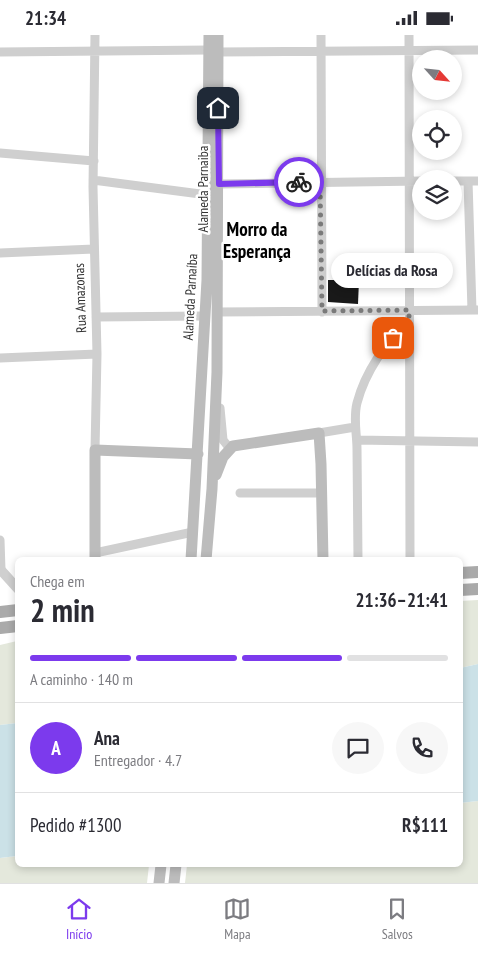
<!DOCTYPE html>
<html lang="pt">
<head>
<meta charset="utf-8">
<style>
  :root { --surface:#fff; --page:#f7f7f7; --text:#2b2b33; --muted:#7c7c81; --line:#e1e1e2; --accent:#7c3aed }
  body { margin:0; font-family:"PT Sans Narrow",sans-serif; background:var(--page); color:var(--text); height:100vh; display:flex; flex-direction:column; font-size:19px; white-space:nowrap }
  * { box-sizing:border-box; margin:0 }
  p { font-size:16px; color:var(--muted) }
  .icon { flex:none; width:28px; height:28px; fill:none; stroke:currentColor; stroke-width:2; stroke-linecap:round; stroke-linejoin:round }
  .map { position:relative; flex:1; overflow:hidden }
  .drawer { position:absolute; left:15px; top:522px; width:448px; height:310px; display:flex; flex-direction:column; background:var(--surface); border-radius:8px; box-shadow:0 2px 8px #0003 }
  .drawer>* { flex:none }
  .needle { width:32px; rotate:117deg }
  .fabs { position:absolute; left:412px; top:15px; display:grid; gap:10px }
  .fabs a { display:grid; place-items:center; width:50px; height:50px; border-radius:50%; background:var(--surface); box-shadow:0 2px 8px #0003; font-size:25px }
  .pin { position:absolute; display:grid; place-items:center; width:42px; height:42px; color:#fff; margin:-21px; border-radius:10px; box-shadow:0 2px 8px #0006 }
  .courier { position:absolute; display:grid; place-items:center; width:50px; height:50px; margin:-25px; border:4px solid #7c3aed; border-radius:50%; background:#fff; color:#222; box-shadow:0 1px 6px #0007 }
  .bubble { position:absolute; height:35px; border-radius:18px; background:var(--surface); box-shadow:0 2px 8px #0003; font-size:16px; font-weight:700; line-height:35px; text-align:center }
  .summary em { font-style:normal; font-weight:700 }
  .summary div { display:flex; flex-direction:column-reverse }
  .summary { display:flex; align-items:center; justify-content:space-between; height:85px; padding:0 15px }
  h1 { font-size:32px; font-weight:700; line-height:38px }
  .bar { display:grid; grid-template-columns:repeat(4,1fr); gap:8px 5px; align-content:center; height:60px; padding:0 15px }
  .bar i { height:6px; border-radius:4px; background:var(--line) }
  .bar .active { background:var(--accent) }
  .bar p { grid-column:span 4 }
  .line { display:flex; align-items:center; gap:12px; padding:0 15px; border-top:1px solid var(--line) }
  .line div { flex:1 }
  .round { display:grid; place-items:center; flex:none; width:52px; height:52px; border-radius:26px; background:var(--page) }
  .status { display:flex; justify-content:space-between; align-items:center; height:35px; padding:0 25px; background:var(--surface); direction:ltr }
  .status svg { height:14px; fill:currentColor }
  .dock { display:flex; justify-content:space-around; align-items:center; height:70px; border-top:1px solid var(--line); background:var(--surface); font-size:14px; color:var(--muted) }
  .dock a { display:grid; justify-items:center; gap:2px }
  .dock .active { color:var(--accent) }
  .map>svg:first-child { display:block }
  .green { fill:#e4e8dc }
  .water { fill:#cbe1e7 }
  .building { fill:#191919 }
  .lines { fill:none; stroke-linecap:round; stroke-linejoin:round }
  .minor { stroke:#cfcfcf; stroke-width:9 }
  .tertiary { stroke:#cfcfcf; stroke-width:10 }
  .secondary { stroke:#bcbcbc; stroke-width:11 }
  .primary { stroke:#aaa; stroke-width:12 }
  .done { stroke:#7a7a7a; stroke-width:5; stroke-dasharray:0 9 }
  .route { stroke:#7c3aed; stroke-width:6 }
  .labels { text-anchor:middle; stroke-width:5; stroke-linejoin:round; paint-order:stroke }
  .street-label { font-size:14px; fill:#323232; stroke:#fff }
  .district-label { font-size:19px; font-weight:bold; fill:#000; stroke:#fff }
</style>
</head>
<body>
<div class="status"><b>21:34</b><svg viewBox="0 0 49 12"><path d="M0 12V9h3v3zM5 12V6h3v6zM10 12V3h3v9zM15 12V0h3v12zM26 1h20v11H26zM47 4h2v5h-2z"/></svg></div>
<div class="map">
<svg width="478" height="848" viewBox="0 0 478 848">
  <rect width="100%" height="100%" fill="#fff"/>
  <!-- green -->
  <path class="green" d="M478 565V629L460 633V566Z
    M17 606V688L0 690V610Z
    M478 766V848H185L187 830H460V768Z
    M17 821 18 830H149L147 848H0V823Z"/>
  <!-- water -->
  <path class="water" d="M478 629V766L460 768V633Z
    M17 688V821L0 823V690Z"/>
  <!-- building -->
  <path class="building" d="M328 245H359L358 269 328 267Z"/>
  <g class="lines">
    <!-- minor -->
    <path class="minor" d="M321 0 322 277
      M409 0 410 525
      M0 17 209 15
      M218 17 478 15
      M0 118 94 126
      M93 145 208 160
      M454 146H478
      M468 146 472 275
      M219 149 421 146
      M0 218 94 214
      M217 277 478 275
      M96 282 204 281
      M0 323 97 319
      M220 373 223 405 227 410 233 411
      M319 398 355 392
      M357 405 478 407
      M95 415 97 319 93 152 95 0
      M240 458H322
      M0 505 1 535
      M95 518 193 497
      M358 525C358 488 357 451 357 414 357 399 353 384 357 368 365 337 386 307 409 285"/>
    <!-- tertiary -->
    <path class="tertiary" d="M0 534 18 554"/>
    <!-- secondary -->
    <path class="secondary" d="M216 440 223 422 233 411 319 398 321 429 323 525
      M95 525V415L198 419
      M191 525 207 245 209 0
      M206 525 212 454 217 337 218 0
      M159 848 161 830
      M174 848 176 830"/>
    <!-- primary -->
    <path class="primary" d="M460 538 478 537
      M460 555 478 554
      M0 577 18 575
      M0 593 18 591"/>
  </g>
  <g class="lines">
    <!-- done -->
    <path class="done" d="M299 147H320L322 276 409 275V285L393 303"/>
    <!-- route -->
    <path class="route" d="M218 73 219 149 299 147"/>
  </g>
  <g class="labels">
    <!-- street labels -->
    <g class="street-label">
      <text transform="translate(203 154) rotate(-90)" y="5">Alameda Parnaiba</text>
      <text transform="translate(190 262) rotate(-87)" y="5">Alameda Parnaíba</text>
      <text transform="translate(80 263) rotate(-92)" y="5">Rua Amazonas</text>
    </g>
    <!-- district labels -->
    <g class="district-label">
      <text x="257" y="201">Morro da<tspan x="257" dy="22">Esperança</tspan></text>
    </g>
  </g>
</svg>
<div class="fabs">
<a><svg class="needle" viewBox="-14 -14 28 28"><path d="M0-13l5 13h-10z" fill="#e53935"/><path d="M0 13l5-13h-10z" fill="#7c7c81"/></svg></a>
<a><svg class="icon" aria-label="locate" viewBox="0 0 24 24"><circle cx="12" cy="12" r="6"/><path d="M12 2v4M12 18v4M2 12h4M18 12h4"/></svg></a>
<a><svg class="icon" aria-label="layers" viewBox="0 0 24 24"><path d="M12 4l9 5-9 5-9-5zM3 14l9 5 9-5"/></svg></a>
</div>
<div class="pin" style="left:393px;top:303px;background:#ea580c"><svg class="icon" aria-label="bag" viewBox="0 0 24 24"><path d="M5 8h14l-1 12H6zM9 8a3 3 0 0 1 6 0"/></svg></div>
<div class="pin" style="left:218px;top:73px;background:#1f2937"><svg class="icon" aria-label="home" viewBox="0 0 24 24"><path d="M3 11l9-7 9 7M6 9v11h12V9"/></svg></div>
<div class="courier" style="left:299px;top:147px"><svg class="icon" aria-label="bike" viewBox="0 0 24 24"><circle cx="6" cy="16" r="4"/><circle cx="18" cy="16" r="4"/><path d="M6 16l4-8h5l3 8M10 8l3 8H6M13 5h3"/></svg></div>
<div class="bubble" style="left:331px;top:218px;width:122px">Delícias da Rosa</div>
<section class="drawer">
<div class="summary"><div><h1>2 min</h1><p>Chega em</p></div><em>21:36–21:41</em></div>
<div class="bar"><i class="active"></i><i class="active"></i><i class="active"></i><i></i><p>A caminho · 140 m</p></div>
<div class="line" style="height:90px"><b class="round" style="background:var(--accent);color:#fff">A</b><div><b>Ana</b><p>Entregador · 4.7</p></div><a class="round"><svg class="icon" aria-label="chat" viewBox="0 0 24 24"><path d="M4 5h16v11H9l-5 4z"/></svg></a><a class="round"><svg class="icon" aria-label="phone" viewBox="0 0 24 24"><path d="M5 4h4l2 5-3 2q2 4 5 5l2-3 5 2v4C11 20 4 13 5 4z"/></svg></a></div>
<div class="line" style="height:65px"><div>Pedido #1300</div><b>R$111</b></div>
</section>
</div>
<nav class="dock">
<a class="active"><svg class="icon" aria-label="home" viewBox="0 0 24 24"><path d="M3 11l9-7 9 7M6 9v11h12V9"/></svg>Início</a>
<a><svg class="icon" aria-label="map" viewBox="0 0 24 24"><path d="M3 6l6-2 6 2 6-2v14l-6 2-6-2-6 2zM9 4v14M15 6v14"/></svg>Mapa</a>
<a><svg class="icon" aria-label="saved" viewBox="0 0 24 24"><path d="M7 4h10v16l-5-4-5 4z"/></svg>Salvos</a>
</nav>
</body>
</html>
